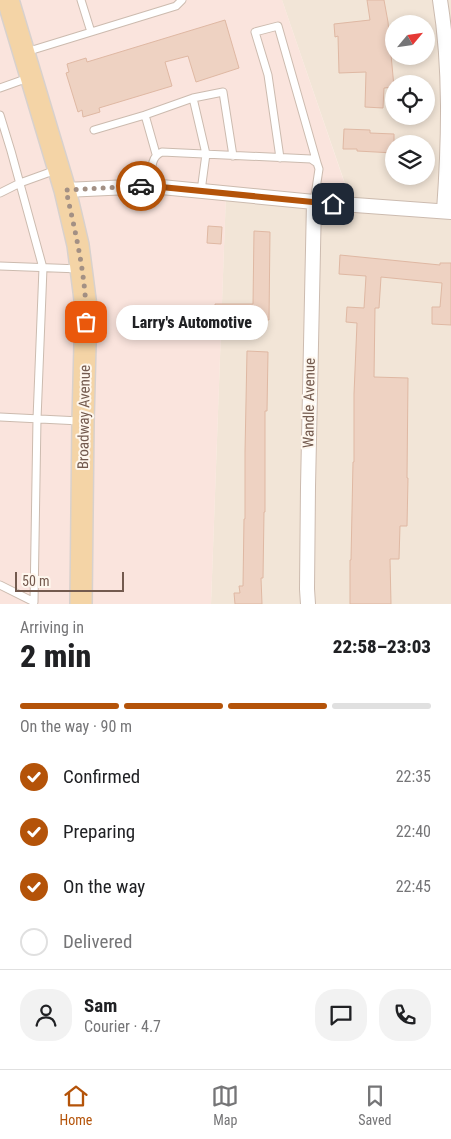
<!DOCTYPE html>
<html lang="en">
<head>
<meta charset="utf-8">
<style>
  :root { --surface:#fff; --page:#f2f2f2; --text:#202124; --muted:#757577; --line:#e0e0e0; --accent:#b45309 }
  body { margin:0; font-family:"Roboto Condensed",sans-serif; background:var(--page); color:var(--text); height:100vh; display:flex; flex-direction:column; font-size:19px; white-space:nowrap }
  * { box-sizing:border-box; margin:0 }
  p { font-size:16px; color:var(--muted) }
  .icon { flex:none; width:28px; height:28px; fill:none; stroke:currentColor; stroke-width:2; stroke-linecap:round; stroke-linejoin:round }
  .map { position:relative; height:604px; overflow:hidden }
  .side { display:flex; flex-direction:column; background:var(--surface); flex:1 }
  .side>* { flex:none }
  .needle { width:32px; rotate:61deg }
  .tools { position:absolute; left:385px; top:15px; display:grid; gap:10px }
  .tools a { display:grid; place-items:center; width:50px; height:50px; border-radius:50%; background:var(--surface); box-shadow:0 2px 8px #0003; font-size:25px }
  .scale { position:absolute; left:15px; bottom:12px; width:109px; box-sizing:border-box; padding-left:5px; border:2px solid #735a4e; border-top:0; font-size:14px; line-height:18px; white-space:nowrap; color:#735a4e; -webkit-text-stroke:4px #fef7ee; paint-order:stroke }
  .pin { position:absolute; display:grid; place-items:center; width:42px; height:42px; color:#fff; margin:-21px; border-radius:10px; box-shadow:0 2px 8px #0006 }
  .courier { position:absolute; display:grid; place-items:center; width:50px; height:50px; margin:-25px; border:4px solid #b45309; border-radius:50%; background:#fff; color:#222; box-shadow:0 1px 6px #0007 }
  .bubble { position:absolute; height:35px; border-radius:18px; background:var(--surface); box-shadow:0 2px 8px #0003; font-size:16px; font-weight:800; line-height:35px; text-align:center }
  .summary em { font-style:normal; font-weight:800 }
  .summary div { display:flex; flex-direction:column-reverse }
  .summary { display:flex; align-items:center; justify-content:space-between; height:85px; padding:0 20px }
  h1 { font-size:32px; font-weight:800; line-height:38px }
  .bar { display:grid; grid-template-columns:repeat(4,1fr); gap:8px 5px; align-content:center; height:60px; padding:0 20px }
  .bar i { height:6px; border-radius:4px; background:var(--line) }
  .bar .selected { background:var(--accent) }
  .bar p { grid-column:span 4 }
  .line { display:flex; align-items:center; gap:12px; padding:0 20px; border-top:1px solid var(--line) }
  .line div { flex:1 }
  .round { display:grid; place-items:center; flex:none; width:52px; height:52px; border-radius:20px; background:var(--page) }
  ol { padding:0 20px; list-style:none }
  li { display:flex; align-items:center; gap:15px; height:55px }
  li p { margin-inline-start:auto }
  li .icon { padding:5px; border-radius:50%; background:var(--accent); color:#fff; stroke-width:4 }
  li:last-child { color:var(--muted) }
  li i { width:28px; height:28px; border:2px solid var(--line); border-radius:50% }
  .tab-bar { display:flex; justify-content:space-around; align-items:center; height:70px; border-top:1px solid var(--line); background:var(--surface); font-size:14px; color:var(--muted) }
  .tab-bar a { display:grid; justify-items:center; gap:2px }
  .tab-bar .selected { color:var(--accent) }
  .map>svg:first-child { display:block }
  .residential { fill:#f2e5d7; fill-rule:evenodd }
  .commercial { fill:#fae4dd }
  .building { fill:#eed2c2; stroke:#dfb8a3 }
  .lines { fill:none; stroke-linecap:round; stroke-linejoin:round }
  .service-casing { stroke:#ccbbaf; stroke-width:9 }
  .minor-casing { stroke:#ccbbaf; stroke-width:16 }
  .primary-casing { stroke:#d8d1cd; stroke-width:24 }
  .service { stroke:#fff; stroke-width:7 }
  .minor { stroke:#fff; stroke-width:14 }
  .primary { stroke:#f4d4a6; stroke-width:21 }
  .done { stroke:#a39084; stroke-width:5; stroke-dasharray:0 9 }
  .route { stroke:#b45309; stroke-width:6 }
  .labels { text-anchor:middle; stroke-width:4; stroke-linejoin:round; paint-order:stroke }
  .street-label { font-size:15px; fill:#735a4e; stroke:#fef7ee }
</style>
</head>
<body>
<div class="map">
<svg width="451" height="604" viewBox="0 0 451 604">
  <rect width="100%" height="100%" fill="#fbf3e8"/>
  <!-- residential -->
  <path class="residential" d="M282 0H451V604H211L226 193 352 204ZM394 24H426V56H394ZM394 84H426V116H394ZM394 144H426V176H394Z"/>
  <!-- commercial -->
  <path class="commercial" d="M0 0H282L352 205 226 193 211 604H0Z"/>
  <!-- building -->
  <path class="building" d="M367 0H384L388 22 394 87 384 88 383 108 365 107 366 72 339 73 338 36 335 37 334 24 370 20Z
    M225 20 239 68 196 82 188 56 165 62 172 86 99 108 100 112 83 117 82 110 78 112 66 73 69 72 67 64 86 58 87 62Z
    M344 129 370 130V133L394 134V153L357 151V149H343Z
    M208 226 222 227 221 244 207 243Z
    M254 231 270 232 269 320H266V326L237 325V321H215V304H253Z
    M340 255 440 265V263H451V325L432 324V307H440L442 283 381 277 379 308H375L374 377 408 378 407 478H408L407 526H400L399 559H390L391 604H350V560H351L353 462H354V394L357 323 346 322 347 307 364 308 366 276 339 274Z
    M247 351 268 352 267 411H265V512H264L263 578H261L262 604H235L234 593H240L239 586H243L244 519H245V452Z"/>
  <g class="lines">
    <!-- service casing -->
    <g class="service-casing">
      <path id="service" d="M81 0 91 32
        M26 52 176 6 182 0
        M0 88 28 78
        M193 98 206 154 201 191
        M0 115 11 151 43 268 37 419 34 602 0 585
        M94 130 145 115
        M156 154 145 115 193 98 223 92 233 156
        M280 158 268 75 255 32 278 26 317 163
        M151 186C152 173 149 157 162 152L311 159 317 163 319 169 314 202
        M0 193 20 183 56 170
        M0 266 80 269
        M0 417 80 421"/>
    </g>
    <!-- minor casing -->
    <g class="minor-casing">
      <path id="minor" d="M440 0C451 69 449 141 444 211
        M65 190 151 186 314 202 451 212
        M308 604 307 589 308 487 314 202"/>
    </g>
    <!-- primary casing -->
    <g class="primary-casing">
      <path id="primary" d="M8 0 65 190 78 245 86 307 83 421 81 604"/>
    </g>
    <!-- service -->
    <use href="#service" class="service"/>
    <!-- minor -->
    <use href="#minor" class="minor"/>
    <!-- primary -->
    <use href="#primary" class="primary"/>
  </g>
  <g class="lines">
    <!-- done -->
    <path class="done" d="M86 322C87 279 75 231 66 190L141 186"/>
    <!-- route -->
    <path class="route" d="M141 186H151L333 204"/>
  </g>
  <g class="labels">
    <!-- street labels -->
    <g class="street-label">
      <text transform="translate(309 403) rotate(-89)" y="5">Wandle Avenue</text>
      <text transform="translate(84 417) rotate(-89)" y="5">Broadway Avenue</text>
    </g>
  </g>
</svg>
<div class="tools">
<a><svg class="needle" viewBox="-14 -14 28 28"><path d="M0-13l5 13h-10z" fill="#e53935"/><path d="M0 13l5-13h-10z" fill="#757577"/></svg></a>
<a><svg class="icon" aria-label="locate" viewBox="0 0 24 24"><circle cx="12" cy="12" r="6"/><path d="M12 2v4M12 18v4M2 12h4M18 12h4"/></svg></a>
<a><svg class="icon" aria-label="layers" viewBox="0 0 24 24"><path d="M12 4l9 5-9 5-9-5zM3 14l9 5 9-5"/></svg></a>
</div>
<div class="scale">50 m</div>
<div class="pin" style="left:86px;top:322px;background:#ea580c"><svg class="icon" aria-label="bag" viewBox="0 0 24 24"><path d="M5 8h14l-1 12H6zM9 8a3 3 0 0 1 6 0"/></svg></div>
<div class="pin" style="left:333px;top:204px;background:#1f2937"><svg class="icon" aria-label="home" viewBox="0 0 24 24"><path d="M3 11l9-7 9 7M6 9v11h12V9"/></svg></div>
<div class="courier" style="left:141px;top:186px"><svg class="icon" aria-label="car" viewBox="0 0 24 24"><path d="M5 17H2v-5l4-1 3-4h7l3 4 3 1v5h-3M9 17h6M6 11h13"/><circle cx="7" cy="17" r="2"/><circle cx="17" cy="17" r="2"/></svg></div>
<div class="bubble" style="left:116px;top:305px;width:152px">Larry's Automotive</div>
</div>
<section class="side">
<div class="summary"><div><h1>2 min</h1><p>Arriving in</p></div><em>22:58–23:03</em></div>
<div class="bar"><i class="selected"></i><i class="selected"></i><i class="selected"></i><i></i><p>On the way · 90 m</p></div>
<ol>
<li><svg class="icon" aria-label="check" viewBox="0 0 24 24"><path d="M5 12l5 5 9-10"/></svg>Confirmed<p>22:35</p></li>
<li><svg class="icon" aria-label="check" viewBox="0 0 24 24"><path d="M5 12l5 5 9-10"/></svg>Preparing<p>22:40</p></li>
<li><svg class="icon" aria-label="check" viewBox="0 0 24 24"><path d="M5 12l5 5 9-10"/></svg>On the way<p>22:45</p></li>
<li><i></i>Delivered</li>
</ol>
<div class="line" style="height:90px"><a class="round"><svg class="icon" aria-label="person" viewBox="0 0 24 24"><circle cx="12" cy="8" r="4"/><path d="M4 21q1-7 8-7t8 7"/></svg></a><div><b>Sam</b><p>Courier · 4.7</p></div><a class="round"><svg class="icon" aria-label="chat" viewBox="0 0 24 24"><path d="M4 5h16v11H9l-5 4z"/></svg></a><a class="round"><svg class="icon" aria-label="phone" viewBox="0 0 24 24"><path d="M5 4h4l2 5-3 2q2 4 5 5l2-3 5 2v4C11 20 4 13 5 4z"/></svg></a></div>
</section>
<nav class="tab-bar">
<a class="selected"><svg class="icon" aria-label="home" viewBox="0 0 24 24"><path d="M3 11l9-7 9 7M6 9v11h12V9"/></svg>Home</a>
<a><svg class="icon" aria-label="map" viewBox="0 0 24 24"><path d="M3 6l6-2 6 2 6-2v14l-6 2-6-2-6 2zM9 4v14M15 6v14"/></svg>Map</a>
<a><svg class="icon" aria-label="saved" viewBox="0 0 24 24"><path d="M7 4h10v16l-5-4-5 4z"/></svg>Saved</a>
</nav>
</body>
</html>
